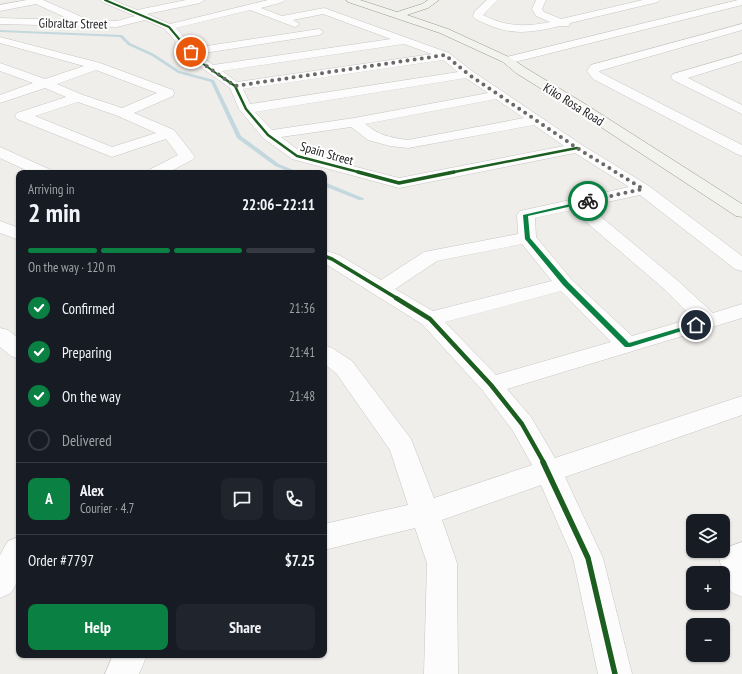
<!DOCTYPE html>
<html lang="en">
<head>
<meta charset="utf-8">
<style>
  :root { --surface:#171b24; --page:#20242c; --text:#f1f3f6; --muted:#9ea1a6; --line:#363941; --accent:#0b8043 }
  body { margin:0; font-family:"PT Sans Narrow",sans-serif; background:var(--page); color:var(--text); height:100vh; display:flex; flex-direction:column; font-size:15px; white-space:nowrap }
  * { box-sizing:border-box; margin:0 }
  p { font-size:13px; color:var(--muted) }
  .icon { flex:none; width:22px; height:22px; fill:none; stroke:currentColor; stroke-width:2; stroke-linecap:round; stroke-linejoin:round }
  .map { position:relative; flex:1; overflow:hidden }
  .details { position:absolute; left:16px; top:170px; width:311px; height:488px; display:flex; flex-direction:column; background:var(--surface); border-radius:8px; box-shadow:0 1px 3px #0004 }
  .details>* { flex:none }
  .fabs { position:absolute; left:686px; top:514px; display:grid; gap:8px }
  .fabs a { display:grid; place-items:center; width:44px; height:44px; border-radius:8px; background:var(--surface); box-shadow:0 1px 3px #0004; font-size:20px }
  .pin { position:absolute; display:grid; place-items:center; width:34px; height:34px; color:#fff; margin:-17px; border:2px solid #fff; border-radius:50%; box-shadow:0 1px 4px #0007 }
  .courier { position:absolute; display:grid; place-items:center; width:40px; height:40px; margin:-20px; border:3px solid #0b8043; border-radius:50%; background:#fff; color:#222; box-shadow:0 1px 5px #0007 }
  .headline em { font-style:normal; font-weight:700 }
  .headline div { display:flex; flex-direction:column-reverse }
  .headline { display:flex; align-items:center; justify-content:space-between; height:68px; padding:0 12px }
  h1 { font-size:26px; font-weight:700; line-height:30px }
  .bar { display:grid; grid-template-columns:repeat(4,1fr); gap:6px 4px; align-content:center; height:48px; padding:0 12px }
  .bar i { height:5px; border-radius:3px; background:var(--line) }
  .bar .current { background:var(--accent) }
  .bar p { grid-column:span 4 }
  .line { display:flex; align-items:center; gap:10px; padding:0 12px; border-top:1px solid var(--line) }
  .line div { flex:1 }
  .round { display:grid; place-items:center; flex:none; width:42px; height:42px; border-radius:8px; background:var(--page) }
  ol { padding:0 12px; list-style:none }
  li { display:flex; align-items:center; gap:12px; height:44px }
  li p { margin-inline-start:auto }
  li .icon { padding:4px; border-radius:50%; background:var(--accent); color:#fff; stroke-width:4 }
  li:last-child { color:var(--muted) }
  li i { width:22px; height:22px; border:2px solid var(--line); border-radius:50% }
  .button { display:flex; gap:8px; margin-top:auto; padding:8px 12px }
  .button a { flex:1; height:46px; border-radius:8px; background:var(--accent); color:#fff; font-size:16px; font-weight:700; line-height:46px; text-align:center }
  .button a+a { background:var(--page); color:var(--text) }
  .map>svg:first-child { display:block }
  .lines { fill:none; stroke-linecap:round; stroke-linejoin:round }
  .stream { fill:#c3d8de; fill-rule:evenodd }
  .street-casing { stroke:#c6c5c3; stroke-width:1 }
  .secondary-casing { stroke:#979885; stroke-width:1 }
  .street { fill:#fdfcfc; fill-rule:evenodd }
  .secondary { fill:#f3f3ee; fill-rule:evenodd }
  .cycleway-far4-casing { stroke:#fff; stroke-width:3 }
  .cycleway-far3-casing { stroke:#fff; stroke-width:4 }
  .cycleway-far2-casing { stroke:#fff; stroke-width:5.5 }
  .cycleway-far1-casing { stroke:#fff; stroke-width:7 }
  .cycleway-casing { stroke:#fff; stroke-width:8 }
  .cycleway-far4 { stroke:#1b5e20; stroke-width:2 }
  .cycleway-far3 { stroke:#1b5e20; stroke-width:2.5 }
  .cycleway-far2 { stroke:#1b5e20; stroke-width:3.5 }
  .cycleway-far1 { stroke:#1b5e20; stroke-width:4.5 }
  .cycleway { stroke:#1b5e20; stroke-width:5.5 }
  .route { fill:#0b8043 }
  .done { stroke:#6a6968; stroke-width:4; stroke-dasharray:0 7.2 }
  .labels { text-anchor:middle; stroke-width:4; stroke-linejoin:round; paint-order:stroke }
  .far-street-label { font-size:13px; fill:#222; stroke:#fff }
</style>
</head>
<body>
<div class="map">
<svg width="742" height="674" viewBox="0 0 742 674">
  <rect width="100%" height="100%" fill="#f0eeeb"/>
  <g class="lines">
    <!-- stream -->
    <path class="stream" d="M0 30 122 35 130 43 154 54 180 71 214 80 241 136 279 164 300 173H293L275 166 237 138 211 82 178 73 152 56 128 45 120 37 0 32Z
      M324 182 363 198 364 199 363 200H359L324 186Z"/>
    <!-- street casing -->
    <g class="street-casing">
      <path id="street" d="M27 0H43L82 17V20L117 21 135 16 102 2 100 0H113L137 10 186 0H205L200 3 147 14 170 24 268 0H285L283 2 261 8 282 16 324 8 327 9 449 53 472 71 582 145 649 186 742 256V271L735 269 640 195 588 206 677 280 713 313 742 304V318L507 389 531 417 555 458 742 396V415L565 477 603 558 632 674H598L573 558 541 485 442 520 457 563 458 674H424L427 563 415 528 324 550V524L408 505 390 450 336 373 324 364V345L332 348 352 361 411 439 434 498 532 465 513 431 483 391 422 324 324 263V250L339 255 381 280 424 252 518 234 517 215 520 211 629 187 575 153 399 188 292 159 263 138 239 109 230 88 191 60 165 29 145 20 117 27 0 24V18L71 20 36 4 0 11V5ZM250 10 295 27 300 24 293 20 323 14 391 39 213 65 198 54 319 35 324 32 319 29 193 48 176 28ZM404 44 432 54 237 82 222 71ZM443 60 458 72 250 104 243 89ZM466 78 488 93 354 118 272 130 255 112ZM496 99 524 118 408 140C388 137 381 136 365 124ZM534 125 564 146 399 178 302 153 281 137 351 127 368 140 390 146 408 148ZM572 210 663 288 693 318 632 336 572 280 536 237 535 218ZM522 244 552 281 433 311 395 289 437 261ZM561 291 611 342 496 375 445 322Z
        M487 0H498L483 15C506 27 526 27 550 22L536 16 532 9 536 0H546L542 9 544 12 561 19 643 0H660L658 2 570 23 569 26H560C525 34 507 36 474 18L473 16 475 11Z
        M738 0H742V5L507 64 503 62 501 60 503 58Z
        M742 24V30L599 71 601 73 742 145V156L737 154 593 79 587 71 591 65Z
        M0 37 100 63 173 90 174 93 173 96 134 113 174 130 195 157 192 160 167 173H147L149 170 178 155 166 139 112 157 17 119 15 116 17 113 66 97 45 88 0 103V95L33 83 0 71V63L45 79 84 66 0 43ZM96 70 157 93 122 108 83 95 57 84ZM78 102 118 116 156 133 112 147 35 116Z
        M742 54V61L688 78 742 105V114L673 80 671 77 673 74Z
        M0 147 51 170 53 173H32L0 158Z
        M0 221 19 228V240L0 233Z
        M0 328 8 330 19 339V359L11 356 0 347Z
        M19 537V579L11 593 0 598V555L8 541Z
        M742 542V597L731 592 719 559 723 549Z
        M113 655H147L139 674H105Z"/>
    </g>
    <!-- secondary casing -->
    <g class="secondary-casing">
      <path id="secondary" d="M346 0H360L397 12 422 4 428 0H439L428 8 407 15 448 29 511 58 524 67 582 102 742 204V217L736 216 572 108 516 73 503 62 440 33 348 2Z"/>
    </g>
    <!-- street -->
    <use href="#street" class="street"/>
    <!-- secondary -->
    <use href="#secondary" class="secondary"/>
    <!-- cycleway-far4 casing -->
    <g class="cycleway-far4-casing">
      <path id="cycleway-far4" d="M105 0 169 27 195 58 220 76"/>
    </g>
    <!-- cycleway-far3 casing -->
    <g class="cycleway-far3-casing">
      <path id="cycleway-far3" d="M219 75 235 86 246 109 268 135 297 156 362 173
        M449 173 577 148"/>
    </g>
    <!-- cycleway-far2 casing -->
    <g class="cycleway-far2-casing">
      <path id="cycleway-far2" d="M358 172 399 183 454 172
        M324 256 332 259 398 299"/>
    </g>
    <!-- cycleway-far1 casing -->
    <g class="cycleway-far1-casing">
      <path id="cycleway-far1" d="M396 298 430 319 491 385 522 424 544 463"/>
    </g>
    <!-- cycleway casing -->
    <g class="cycleway-casing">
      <path id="cycleway" d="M543 462 588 558 615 674"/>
    </g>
    <!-- cycleway-far4 -->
    <use href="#cycleway-far4" class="cycleway-far4"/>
    <!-- cycleway-far3 -->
    <use href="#cycleway-far3" class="cycleway-far3"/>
    <!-- cycleway-far2 -->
    <use href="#cycleway-far2" class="cycleway-far2"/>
    <!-- cycleway-far1 -->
    <use href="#cycleway-far1" class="cycleway-far1"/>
    <!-- cycleway -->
    <use href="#cycleway" class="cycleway"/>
  </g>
  <!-- route -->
  <path class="route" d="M588 200 591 201 590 202 528 216 530 238 568 282 629 343 696 323 699 325 698 326 630 347H625L563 285 525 239 523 215Z"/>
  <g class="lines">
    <!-- done -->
    <path class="done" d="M191 52 195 58 235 86 445 55 468 74 577 148 643 189 588 201"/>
  </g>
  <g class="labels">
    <!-- far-street labels -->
    <g class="far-street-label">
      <text transform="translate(73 23) rotate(1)" y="5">Gibraltar Street</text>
      <text transform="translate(574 104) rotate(32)" y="5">Kiko Rosa Road</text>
      <text transform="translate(327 153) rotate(16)" y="5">Spain Street</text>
    </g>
  </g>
</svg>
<div class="fabs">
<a><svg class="icon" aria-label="layers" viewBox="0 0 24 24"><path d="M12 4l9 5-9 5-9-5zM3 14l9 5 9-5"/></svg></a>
<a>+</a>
<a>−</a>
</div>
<div class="pin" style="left:191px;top:52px;background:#ea580c"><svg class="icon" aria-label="bag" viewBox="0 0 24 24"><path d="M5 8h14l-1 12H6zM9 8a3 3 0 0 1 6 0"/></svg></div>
<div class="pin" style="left:696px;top:325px;background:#1f2937"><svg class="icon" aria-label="home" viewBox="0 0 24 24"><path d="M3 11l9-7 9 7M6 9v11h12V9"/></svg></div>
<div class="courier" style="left:588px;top:201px"><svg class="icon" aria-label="bike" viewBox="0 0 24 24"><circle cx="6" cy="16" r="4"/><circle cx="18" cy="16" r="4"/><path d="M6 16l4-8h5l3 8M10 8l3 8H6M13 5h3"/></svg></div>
<section class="details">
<div class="headline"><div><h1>2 min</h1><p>Arriving in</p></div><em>22:06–22:11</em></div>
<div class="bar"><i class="current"></i><i class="current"></i><i class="current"></i><i></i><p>On the way · 120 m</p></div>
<ol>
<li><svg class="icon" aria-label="check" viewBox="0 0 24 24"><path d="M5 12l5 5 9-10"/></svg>Confirmed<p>21:36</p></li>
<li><svg class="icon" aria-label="check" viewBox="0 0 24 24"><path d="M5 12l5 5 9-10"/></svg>Preparing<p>21:41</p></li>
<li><svg class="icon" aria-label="check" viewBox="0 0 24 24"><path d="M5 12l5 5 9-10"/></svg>On the way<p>21:48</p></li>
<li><i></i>Delivered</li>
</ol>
<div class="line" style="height:72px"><b class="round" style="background:var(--accent);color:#fff">A</b><div><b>Alex</b><p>Courier · 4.7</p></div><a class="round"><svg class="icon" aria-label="chat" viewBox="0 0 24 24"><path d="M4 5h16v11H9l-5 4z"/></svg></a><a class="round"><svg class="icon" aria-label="phone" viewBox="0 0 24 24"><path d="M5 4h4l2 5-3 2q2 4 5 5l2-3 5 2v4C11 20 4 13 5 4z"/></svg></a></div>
<div class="line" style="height:52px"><div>Order #7797</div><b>$7.25</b></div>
<div class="button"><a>Help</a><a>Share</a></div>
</section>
</div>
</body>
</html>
